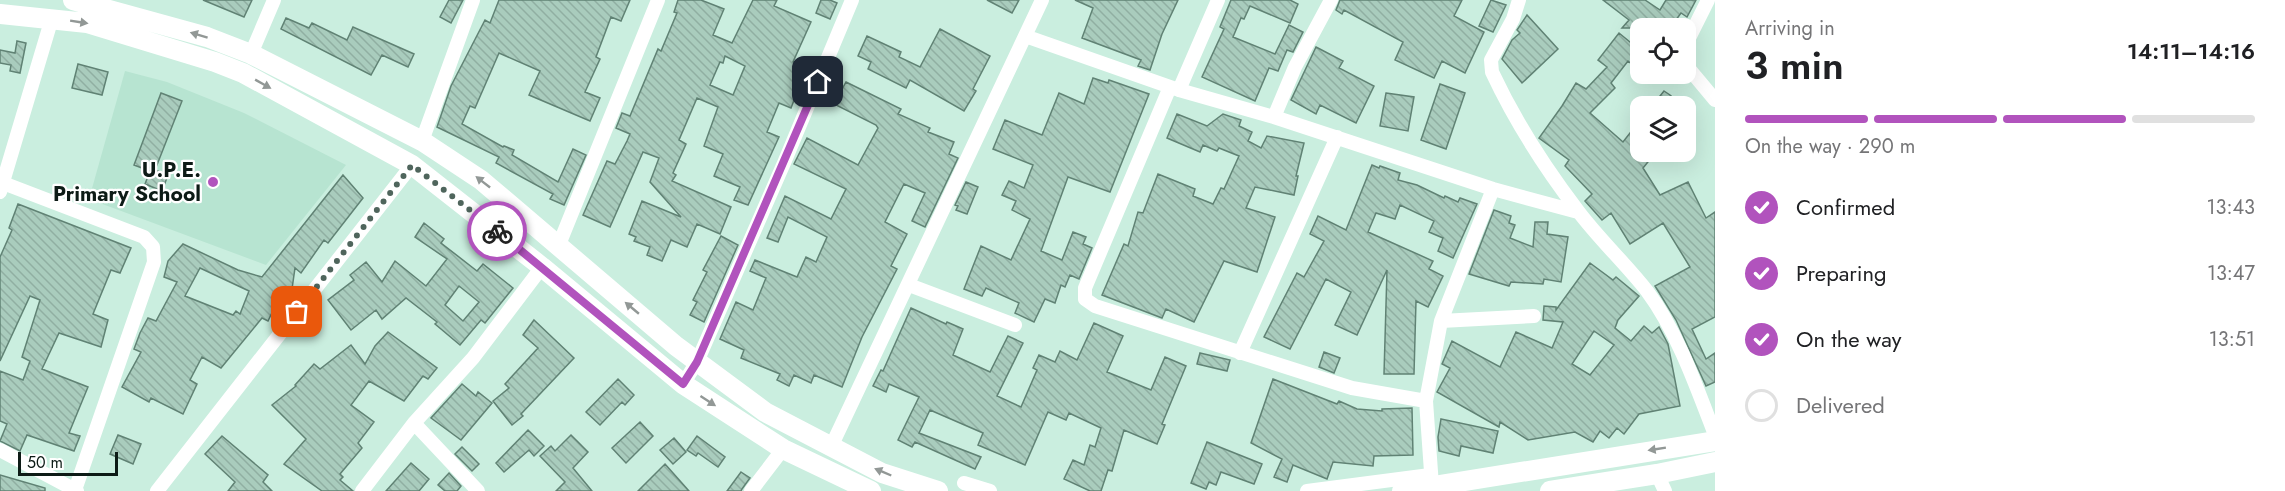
<!DOCTYPE html>
<html lang="en">
<head>
<meta charset="utf-8">
<style>
  :root { --surface:#fff; --page:#f2f2f2; --text:#202124; --muted:#757577; --line:#e0e0e0; --accent:#b153bd }
  body { margin:0; font-family:Jost,sans-serif; background:var(--page); color:var(--text); height:100vh; display:flex; flex-direction:column; font-size:22px; white-space:nowrap }
  * { box-sizing:border-box; margin:0 }
  p { font-size:20px; color:var(--muted) }
  .icon { flex:none; width:33px; height:33px; fill:none; stroke:currentColor; stroke-width:2; stroke-linecap:round; stroke-linejoin:round }
  .map { position:relative; flex:1; overflow:hidden }
  .sheet { display:flex; flex-direction:column; background:var(--surface); width:570px }
  .sheet>* { flex:none }
  .controls { position:absolute; left:1630px; top:18px; display:grid; gap:12px }
  .controls a { display:grid; place-items:center; width:66px; height:66px; border-radius:12px; background:var(--surface); box-shadow:0 6px 24px #0002; font-size:30px }
  .scale { position:absolute; left:18px; bottom:15px; width:100px; box-sizing:border-box; padding-left:6px; border:3px solid #0d1b16; border-top:0; font-size:16px; line-height:21px; white-space:nowrap; color:#0d1b16; -webkit-text-stroke:4px #fff; paint-order:stroke }
  .pin { position:absolute; display:grid; place-items:center; width:51px; height:51px; color:#fff; margin:-26px; border-radius:12px; box-shadow:0 3px 9px #0006 }
  .courier { position:absolute; display:grid; place-items:center; width:60px; height:60px; margin:-30px; border:4px solid #b153bd; border-radius:50%; background:#fff; color:#222; box-shadow:0 2px 8px #0007 }
  .summary em { font-style:normal; font-weight:600 }
  .summary div { display:flex; flex-direction:column-reverse }
  .summary { display:flex; align-items:center; justify-content:space-between; height:102px; padding:0 30px }
  h1 { font-size:39px; font-weight:600; line-height:45px }
  .bar { display:grid; grid-template-columns:repeat(4,1fr); gap:9px 6px; align-content:center; height:72px; padding:0 30px }
  .bar i { height:8px; border-radius:4px; background:var(--line) }
  .bar .active { background:var(--accent) }
  .bar p { grid-column:span 4 }
  ol { padding:0 30px; list-style:none }
  li { display:flex; align-items:center; gap:18px; height:66px }
  li p { margin-inline-start:auto }
  li .icon { padding:6px; border-radius:50%; background:var(--accent); color:#fff; stroke-width:4 }
  li:last-child { color:var(--muted) }
  li i { width:33px; height:33px; border:3px solid var(--line); border-radius:50% }
  main { display:flex; flex:1; min-height:0 }
  .map>svg:first-child { display:block }
  .built { fill:#b7e4d1 }
  .building { fill:url(#building-back-hatch); stroke:#608274; stroke-width:1.5; fill-rule:evenodd }
  .lines { fill:none; stroke-linecap:round; stroke-linejoin:round }
  .street { stroke:#fff; stroke-width:14 }
  .secondary { stroke:#fff; stroke-width:20 }
  .oneway { fill:#929896 }
  .done { stroke:#4f655c; stroke-width:6; stroke-dasharray:0 10.8 }
  .route { stroke:#b153bd; stroke-width:8 }
  .poi-dot { fill:#b153bd; stroke:#fff; stroke-width:2 }
  .labels { text-anchor:middle; stroke-width:4.5; stroke-linejoin:round; paint-order:stroke }
  .poi-label { font-size:21px; font-weight:bold; fill:#0d1b16; stroke:#fff; text-anchor:end }
</style>
</head>
<body>
<main>
<div class="map">
<svg width="1715" height="491" viewBox="0 0 1715 491">
  <defs>
    <pattern id="building-back-hatch" width="6" height="6" patternUnits="userSpaceOnUse" patternTransform="scale(1.5)"><rect width="6" height="6" fill="#a9ccbd"/><path d="M-1 5l2 2M0 0l6 6M5-1l2 2" fill="none" stroke="#90afa2"/></pattern>
  </defs>
  <rect width="100%" height="100%" fill="#caeedf"/>
  <!-- built -->
  <path class="built" d="M125 71 167 82 244 113 346 165 266 265 89 199Z"/>
  <!-- building -->
  <path class="building" d="M203 0H252L244 17Z
    M449 0H463L451 23 440 17Z
    M499 0H630L621 21 611 17 596 57 600 59 585 92 600 98 590 121 529 95 540 71 499 53 475 108 470 106 462 124 503 147 504 146 514 150 512 155 558 182 573 149 586 155 564 205 550 199 553 194 496 163 499 157 437 127 451 86 485 20 490 23Z
    M678 0H701L724 9 713 35 732 43 753 0H777L774 6 811 22 793 62 806 68 793 94 796 95 791 108 779 103 767 132 779 137 748 205 734 200 740 187 714 176 723 154 704 146 718 107 697 98 679 140 686 144 673 173 676 175 672 181 731 207 720 234 697 224 687 247 671 240 662 261 647 255 650 247 634 241 636 237 629 234 642 201 681 217 650 182 659 158 643 152 610 227 583 215 607 161 615 164 627 141 630 134 616 128 622 113 630 116 658 49 661 51 677 13 674 12ZM725 56 745 66 733 95 710 85 720 62 723 63Z
    M821 0H830L837 3 830 19 816 13Z
    M987 0H1019L1012 13Z
    M1075 0H1178L1162 34 1150 70 1138 66 1141 60 1082 38 1093 8Z
    M1231 0H1290L1298 4 1290 23 1250 6 1244 19 1241 18 1233 37 1275 54 1289 25 1303 32 1293 52 1287 50 1278 71 1269 68 1255 101 1202 77 1224 29 1220 27Z
    M1340 0H1462L1454 16 1484 32 1465 73 1442 61 1434 78 1395 60 1403 42 1344 10 1342 14 1336 10Z
    M1491 0 1506 5 1493 32 1479 26Z
    M1603 0H1645L1660 10 1666 0H1696L1687 17 1681 13 1670 28H1622L1629 20Z
    M1527 15 1558 49 1522 83 1502 59 1512 40 1520 33 1517 30Z
    M286 18 309 28 312 23 347 40 353 27 414 54 408 67 382 55 371 75 281 29Z
    M940 29 990 56 973 89 976 91 964 111 910 80 906 88 868 69 871 62 858 56 867 36 901 52 899 57 920 67Z
    M1619 33 1641 51V72L1628 61 1611 83 1615 88 1590 113 1623 142 1641 119V152H1656L1643 168 1660 195 1688 182 1706 218 1715 212V317L1692 329 1706 359 1715 353V382L1706 386 1676 320 1655 286 1690 267 1663 223 1630 244 1611 213 1602 220 1585 201 1592 194 1565 166 1569 160 1539 138 1562 106 1576 83 1586 89 1607 67 1598 60Z
    M17 41 26 43 20 73 10 71 11 65 0 63V50L15 53Z
    M1316 47 1343 61 1339 68 1374 86 1356 123 1320 105 1316 114 1291 100Z
    M78 64 108 72 102 95 72 88Z
    M1093 78 1108 83 1109 80 1149 94 1110 192 1068 177 1041 251 1062 260 1073 232 1086 237 1083 244 1092 248 1079 279 1070 275 1065 287 1061 285 1055 303 1045 299 1034 322 1015 313 1019 303 986 288 982 296 964 289 981 246 1011 260 1030 219 1012 210 1016 201 1002 195 1009 181 1024 188 1033 165 993 149 1005 120 1042 135 1059 93 1084 104Z
    M846 82 901 109 898 114 930 128 928 132 954 142 949 154 958 158 925 227 912 221 925 193 904 184 885 222 907 234 891 266 897 269 862 337 842 387 814 375 811 383 794 375 789 386 777 380 780 374 741 358 744 350 720 339 736 302 753 310 766 278 750 271 755 260 797 277 806 257 816 262 827 237 788 217 778 242 767 238 785 196 831 219 846 189 794 164 807 138 858 165 878 128 876 125 834 104Z
    M1440 84 1465 93 1446 149 1421 140Z
    M1664 91 1670 95 1683 106H1652Z
    M161 93 182 101 155 170 168 175 162 191 145 184 150 171 134 165Z
    M1386 93 1414 97 1408 131 1380 126Z
    M1177 114 1207 126 1223 114 1241 120 1239 126 1252 132 1248 141 1261 148 1267 136 1304 143 1296 176H1298L1294 195 1255 187 1246 208 1275 217 1257 272 1224 261 1194 322 1166 309 1162 318 1102 295 1124 244 1128 246 1138 212 1143 213 1158 174 1195 189 1193 196 1213 204 1221 188 1224 189 1239 156 1219 148 1217 151 1203 145 1200 152 1167 138Z
    M1372 165 1379 168 1380 166 1400 173 1398 180 1417 185 1444 198 1445 196 1458 202 1460 198 1477 204 1453 258 1438 251 1443 238 1429 232 1434 221 1400 205 1395 219 1376 213 1368 232 1433 261 1429 269 1443 276 1428 307 1416 301 1414 374H1384L1387 270 1357 335 1335 325 1351 292 1326 279 1290 349 1264 337 1297 273 1304 277 1324 241 1310 234 1318 216 1346 230Z
    M343 175 363 198 328 243 324 240 301 273 295 268 292 289 284 304 278 300 268 321 262 318 221 368 202 357 190 380 197 384 183 414 151 398 149 402 122 387 141 352 134 349 140 333 148 318 156 321 177 282 164 277 168 261 183 244 238 270 262 277ZM200 268 249 291 240 314 236 311 233 315 185 296Z
    M966 182 978 187 967 214 956 210 958 206 955 205Z
    M18 204 131 248 120 273 111 270 93 314 108 320 101 347 59 333 42 369 88 387 69 433 80 436 74 451 27 435 20 451 0 441 7 424 0 421V371L23 380 30 361 22 357 40 300 30 296 0 361V257L12 230 9 228Z
    M1494 210 1511 216 1509 223 1515 225 1510 238 1533 247 1535 222H1548L1547 234 1568 237 1561 282 1544 279 1543 284 1511 282 1509 286 1469 274Z
    M424 223 444 239 441 243 477 271 483 264 513 288 485 323 481 320 460 345 435 324 437 322 406 298 382 319 376 310 351 330 328 300 354 280 350 275 366 262 382 282 395 261 426 286 447 259 415 237ZM459 286 479 302 463 321 445 305Z
    M721 236 738 245 704 322 690 315 697 302 693 300 707 272 703 270Z
    M1590 263 1613 280 1616 277 1639 296 1618 320 1615 328 1631 341 1644 326 1652 333 1659 327 1668 344 1680 406 1639 414 1624 434 1617 428 1609 438 1600 431 1593 442 1575 432 1528 440 1500 422 1499 427 1437 392 1450 368 1442 364 1452 341 1500 367 1516 332 1552 348 1563 322 1543 320 1544 306 1556 307V310ZM1594 331 1614 345 1590 375 1572 364Z
    M911 308 946 324 947 322 963 329 953 355 990 372 1008 336 1023 343 997 396 1021 407 1037 370 1033 368 1039 355 1055 362 1060 351 1077 360 1094 323 1123 336 1107 372 1151 390 1165 357 1186 366 1162 424 1165 425 1157 444 1124 430 1112 471 1108 470 1101 491H1090L1064 479 1073 460 1084 465 1090 445 1095 447 1101 428 1069 413 1066 420 1048 412 1025 465 978 445 983 433 930 410 919 433 981 457 975 469 915 442 912 447 898 440 919 397 889 384 886 392 873 386 881 370 883 371Z
    M534 320 574 358 521 414 523 416 512 425 493 401 509 388 505 384 538 348 523 335Z
    M388 332 437 368 428 379 423 376 404 401 369 381 351 405 374 422 358 443 362 448 340 474 343 477 340 480 353 491H322L284 464 306 439 272 405 296 386 295 385 314 364 320 369 351 345 365 364 375 346Z
    M1324 352 1340 358 1334 373 1319 367Z
    M1200 353 1230 360 1227 371 1197 364Z
    M618 379 634 395 625 405 622 402 600 425 586 412Z
    M1273 379 1337 404 1339 401 1357 409 1382 411V409L1412 408 1413 455 1374 456 1373 466 1333 462 1327 479 1293 465 1287 482 1274 477 1282 459 1251 443Z
    M462 384 476 396 478 392 492 403 461 440 431 418Z
    M1441 419 1498 431 1493 453 1461 446 1459 456 1439 451 1438 437Z
    M640 422 653 436 626 463 612 448Z
    M528 430 544 446 534 456 529 450 504 472 496 463Z
    M118 435 141 444 133 464 110 454Z
    M571 435 588 452 573 468 592 491H556L565 482 540 456 551 446 555 451Z
    M222 436 268 475 263 482 272 491H228L235 482 205 454Z
    M697 436 725 457 718 467 698 453 696 456 687 450Z
    M674 438 686 452 673 464 660 450Z
    M1207 442 1262 464 1254 484 1221 472 1216 485 1209 482 1206 489 1191 483Z
    M462 447 479 464 472 471 455 454Z
    M411 463 429 479 419 491H386Z
    M665 464 689 491H638Z
    M741 472 750 478 742 489 741 491H727Z
    M449 473 461 486 457 491H445L438 485Z
    M0 475 45 488V491H0Z"/>
  <g class="lines">
    <!-- street -->
    <path class="street" d="M1519 0 1513 19 1491 60 1492 72C1515 121 1545 168 1578 211 1599 239 1625 263 1647 291 1677 331 1697 388 1715 435
      M1025 36 1179 90 1274 117 1493 189 1578 212
      M1686 44 1708 0
      M251 54 274 0
      M1686 61 1690 70 1715 100
      M1170 87 1085 288V299L1095 306 1352 388 1426 401
      M1179 90 1218 0
      M1274 117 1295 67 1331 0
      M422 141 473 0
      M3 183 144 237 153 247 154 262 75 490
      M0 192 52 18
      M558 247 658 0
      M909 285 1015 325
      M1441 321 1534 316
      M1240 353 1337 137
      M683 384 697 362 784 163 852 0
      M414 423 478 491
      M831 447 1042 0
      M0 450 77 491
      M1657 474 1665 491
      M964 483 990 491
      M1432 486 1426 401 1441 321 1493 189
      M157 491 412 165
      M362 491 414 423 473 358 542 267
      M751 491 783 449
      M1307 491 1430 475"/>
    <!-- secondary -->
    <path class="secondary" d="M73 0 207 37 251 54 422 141 481 180 676 346 765 412 882 473 938 491
      M0 14 87 23 215 62 243 73 412 165 542 267 683 384 783 449 871 491
      M1402 491 1715 441
      M1550 491 1657 474 1715 462"/>
  </g>
  <!-- one-way arrows -->
  <defs><path id="oneway-solid" d="M-6-.8H1V-3.2L6.5 0L1 3.2V.8H-6Z" transform="scale(1.5)"/></defs>
  <g class="oneway">
    <use href="#oneway-solid" transform="translate(79 22) rotate(9)"/>
    <use href="#oneway-solid" transform="translate(199 35) rotate(-163)"/>
    <use href="#oneway-solid" transform="translate(263 84) rotate(29)"/>
    <use href="#oneway-solid" transform="translate(483 182) rotate(-142)"/>
    <use href="#oneway-solid" transform="translate(632 308) rotate(-140)"/>
    <use href="#oneway-solid" transform="translate(708 401) rotate(33)"/>
    <use href="#oneway-solid" transform="translate(1657 449) rotate(171)"/>
    <use href="#oneway-solid" transform="translate(883 472) rotate(-157)"/>
  </g>
  <g class="lines">
    <!-- done -->
    <path class="done" d="M297 312 412 165 497 231"/>
    <!-- route -->
    <path class="route" d="M497 231 683 384 697 362 818 82"/>
  </g>
  <!-- markers -->
  <circle class="poi-dot" cx="213" cy="182" r="6"/>
  <g class="labels">
    <!-- poi labels -->
    <g class="poi-label">
      <text x="201" y="177">U.P.E.<tspan x="201" dy="24">Primary School</tspan></text>
    </g>
  </g>
</svg>
<div class="controls">
<a><svg class="icon" aria-label="locate" viewBox="0 0 24 24"><circle cx="12" cy="12" r="6"/><path d="M12 2v4M12 18v4M2 12h4M18 12h4"/></svg></a>
<a><svg class="icon" aria-label="layers" viewBox="0 0 24 24"><path d="M12 4l9 5-9 5-9-5zM3 14l9 5 9-5"/></svg></a>
</div>
<div class="scale">50 m</div>
<div class="pin" style="left:297px;top:312px;background:#ea580c"><svg class="icon" aria-label="bag" viewBox="0 0 24 24"><path d="M5 8h14l-1 12H6zM9 8a3 3 0 0 1 6 0"/></svg></div>
<div class="pin" style="left:818px;top:82px;background:#1f2937"><svg class="icon" aria-label="home" viewBox="0 0 24 24"><path d="M3 11l9-7 9 7M6 9v11h12V9"/></svg></div>
<div class="courier" style="left:497px;top:231px"><svg class="icon" aria-label="bike" viewBox="0 0 24 24"><circle cx="6" cy="16" r="4"/><circle cx="18" cy="16" r="4"/><path d="M6 16l4-8h5l3 8M10 8l3 8H6M13 5h3"/></svg></div>
</div>
<section class="sheet">
<div class="summary"><div><h1>3 min</h1><p>Arriving in</p></div><em>14:11–14:16</em></div>
<div class="bar"><i class="active"></i><i class="active"></i><i class="active"></i><i></i><p>On the way · 290 m</p></div>
<ol>
<li><svg class="icon" aria-label="check" viewBox="0 0 24 24"><path d="M5 12l5 5 9-10"/></svg>Confirmed<p>13:43</p></li>
<li><svg class="icon" aria-label="check" viewBox="0 0 24 24"><path d="M5 12l5 5 9-10"/></svg>Preparing<p>13:47</p></li>
<li><svg class="icon" aria-label="check" viewBox="0 0 24 24"><path d="M5 12l5 5 9-10"/></svg>On the way<p>13:51</p></li>
<li><i></i>Delivered</li>
</ol>
</section>
</main>
</body>
</html>
